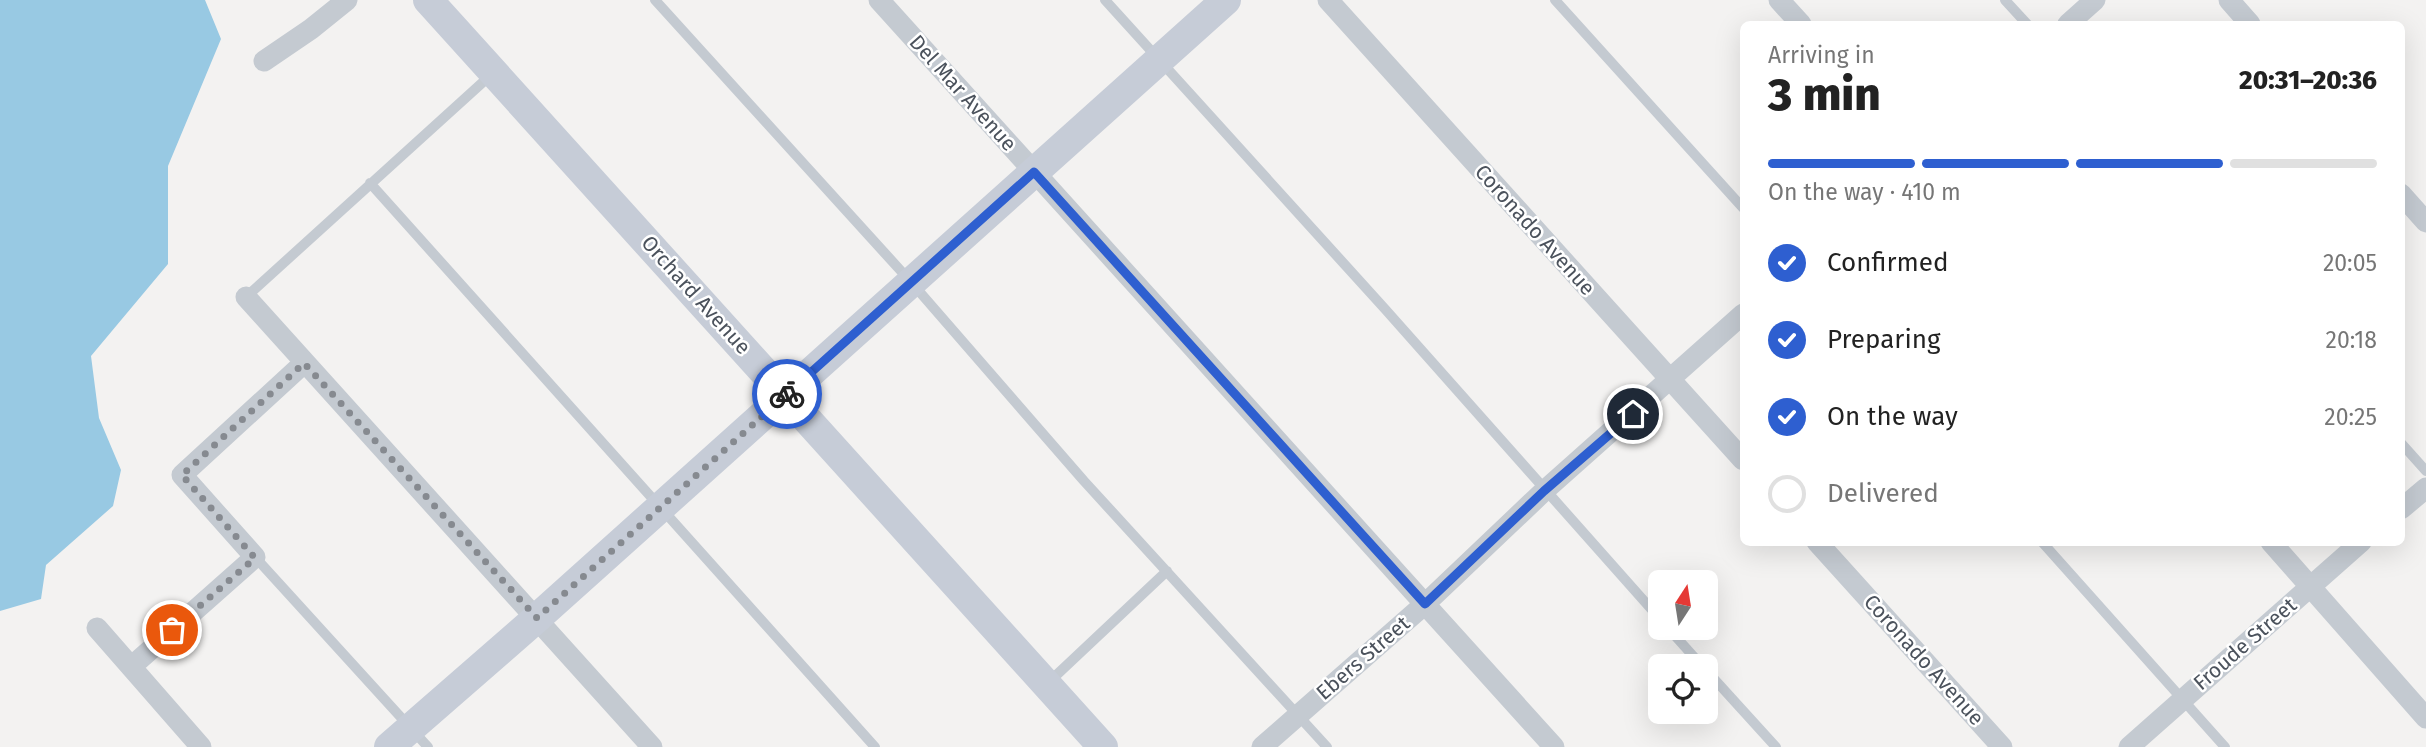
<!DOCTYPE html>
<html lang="en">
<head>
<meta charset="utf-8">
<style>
  :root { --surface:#fff; --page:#f6f6f6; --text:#222; --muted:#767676; --line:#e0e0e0; --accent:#2e5fd0 }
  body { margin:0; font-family:"Fira Sans",sans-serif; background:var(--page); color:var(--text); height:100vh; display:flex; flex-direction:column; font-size:26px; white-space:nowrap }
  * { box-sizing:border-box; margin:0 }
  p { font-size:23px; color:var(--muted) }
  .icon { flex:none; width:38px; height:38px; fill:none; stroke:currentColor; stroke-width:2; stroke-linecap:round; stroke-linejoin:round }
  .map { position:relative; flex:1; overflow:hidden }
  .drawer { position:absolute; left:1740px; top:21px; width:665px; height:525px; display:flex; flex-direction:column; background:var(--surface); border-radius:10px; box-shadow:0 7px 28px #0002 }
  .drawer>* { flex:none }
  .needle { width:46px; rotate:12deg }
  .fabs { position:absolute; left:1648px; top:570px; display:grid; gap:14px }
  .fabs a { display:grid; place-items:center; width:70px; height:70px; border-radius:10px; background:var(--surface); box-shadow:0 7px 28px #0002; font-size:35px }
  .pin { position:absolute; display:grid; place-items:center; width:60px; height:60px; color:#fff; margin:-30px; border:4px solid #fff; border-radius:50%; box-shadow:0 2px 7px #0007 }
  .courier { position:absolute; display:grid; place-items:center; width:70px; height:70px; margin:-35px; border:5px solid #2e5fd0; border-radius:50%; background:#fff; color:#222; box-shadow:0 2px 9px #0007 }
  .headline em { font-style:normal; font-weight:800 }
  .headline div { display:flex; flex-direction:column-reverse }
  .headline { display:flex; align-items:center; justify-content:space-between; height:119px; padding:0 28px }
  h1 { font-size:46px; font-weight:800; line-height:52px }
  .bar { display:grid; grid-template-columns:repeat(4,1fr); gap:10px 7px; align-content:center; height:84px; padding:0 28px }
  .bar i { height:9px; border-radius:5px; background:var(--line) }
  .bar .current { background:var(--accent) }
  .bar p { grid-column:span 4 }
  ol { padding:0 28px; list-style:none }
  li { display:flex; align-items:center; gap:21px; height:77px }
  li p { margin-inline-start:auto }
  li .icon { padding:7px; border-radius:50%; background:var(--accent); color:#fff; stroke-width:4 }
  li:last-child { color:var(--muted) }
  li i { width:38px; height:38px; border:4px solid var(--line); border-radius:50% }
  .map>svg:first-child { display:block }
  .water { fill:#98c9e3 }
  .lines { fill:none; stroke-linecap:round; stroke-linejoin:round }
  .lane { stroke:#c4cad1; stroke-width:10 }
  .street { stroke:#c4cad1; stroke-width:21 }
  .secondary { stroke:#c6ccd7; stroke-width:30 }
  .done { stroke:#868a90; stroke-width:7; stroke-dasharray:0 12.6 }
  .route { stroke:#2e5fd0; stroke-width:9 }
  .labels { text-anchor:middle; stroke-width:5; stroke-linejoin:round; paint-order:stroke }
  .street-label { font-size:21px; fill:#4b525c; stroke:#fff }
</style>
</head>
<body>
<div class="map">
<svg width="2426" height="747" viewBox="0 0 2426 747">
  <rect width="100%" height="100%" fill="#f3f2f1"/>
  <!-- water -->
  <path class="water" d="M0 0H205L221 39 168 166V264L91 356 99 418 121 470 113 506 46 565 41 599 0 611Z"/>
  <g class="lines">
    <!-- lane -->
    <path class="lane" d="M655 0 911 282 1084 481 1327 747
      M1105 0 1385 309 1661 620
      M1555 0 1743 208
      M2005 0 2027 24
      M370 183 875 747
      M246 297 493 73
      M2401 443 2426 471
      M2042 542 2225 747
      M255 557 428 747
      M1668 628 1703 667
      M1706 670 1776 747
      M1049 682 1167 571"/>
    <!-- street -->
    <path class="street" d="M879 0 1554 747
      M1328 0 1743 460
      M1779 0 1801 24
      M2229 0 2250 24
      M2068 24 2095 0
      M264 61 311 29 347 0
      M2401 194 2426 222
      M246 297 652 747
      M2401 509 2426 488
      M1817 542 2002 747
      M2271 542 2426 718
      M97 628 201 747
      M131 667 255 557 182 475 304 363
      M1262 747 1425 604 1544 491 1743 314
      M2129 747 2361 542"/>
    <!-- secondary -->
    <path class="secondary" d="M428 0 1103 747
      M389 747 537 618 1226 0"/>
  </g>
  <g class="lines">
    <!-- done -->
    <path class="done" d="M172 630 255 558 182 475 304 363 537 618 787 394"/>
    <!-- route -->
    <path class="route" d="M787 394 1034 172 1425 604 1544 491 1633 414"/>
  </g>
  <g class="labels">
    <!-- street labels -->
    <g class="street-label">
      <text transform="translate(963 93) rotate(48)" y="7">Del Mar Avenue</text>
      <text transform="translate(1535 230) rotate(48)" y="7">Coronado Avenue</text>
      <text transform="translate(696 295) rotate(48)" y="7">Orchard Avenue</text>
      <text transform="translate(2245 644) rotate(-41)" y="7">Froude Street</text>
      <text transform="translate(1363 658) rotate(-41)" y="7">Ebers Street</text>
      <text transform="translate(1924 660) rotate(48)" y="7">Coronado Avenue</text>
    </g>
  </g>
</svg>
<div class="fabs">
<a><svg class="needle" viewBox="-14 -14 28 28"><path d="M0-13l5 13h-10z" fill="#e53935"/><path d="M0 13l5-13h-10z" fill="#767676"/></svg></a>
<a><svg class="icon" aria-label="locate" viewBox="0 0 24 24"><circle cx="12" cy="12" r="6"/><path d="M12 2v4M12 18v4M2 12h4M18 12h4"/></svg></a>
</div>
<div class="pin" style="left:172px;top:630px;background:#ea580c"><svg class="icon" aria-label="bag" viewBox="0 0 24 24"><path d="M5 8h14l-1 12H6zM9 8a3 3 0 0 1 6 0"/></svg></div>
<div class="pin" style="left:1633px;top:414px;background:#1f2937"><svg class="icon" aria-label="home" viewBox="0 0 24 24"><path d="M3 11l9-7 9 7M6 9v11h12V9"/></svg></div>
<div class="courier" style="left:787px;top:394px"><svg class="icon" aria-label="bike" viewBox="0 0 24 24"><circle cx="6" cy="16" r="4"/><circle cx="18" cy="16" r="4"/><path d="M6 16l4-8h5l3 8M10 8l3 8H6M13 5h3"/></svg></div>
<section class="drawer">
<div class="headline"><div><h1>3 min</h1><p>Arriving in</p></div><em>20:31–20:36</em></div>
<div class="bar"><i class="current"></i><i class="current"></i><i class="current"></i><i></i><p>On the way · 410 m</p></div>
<ol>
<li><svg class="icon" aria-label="check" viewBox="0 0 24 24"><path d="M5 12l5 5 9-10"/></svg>Confirmed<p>20:05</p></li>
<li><svg class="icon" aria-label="check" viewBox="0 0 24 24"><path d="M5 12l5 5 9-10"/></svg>Preparing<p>20:18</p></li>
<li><svg class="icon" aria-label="check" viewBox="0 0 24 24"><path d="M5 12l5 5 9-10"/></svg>On the way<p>20:25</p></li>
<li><i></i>Delivered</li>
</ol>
</section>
</div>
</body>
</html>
